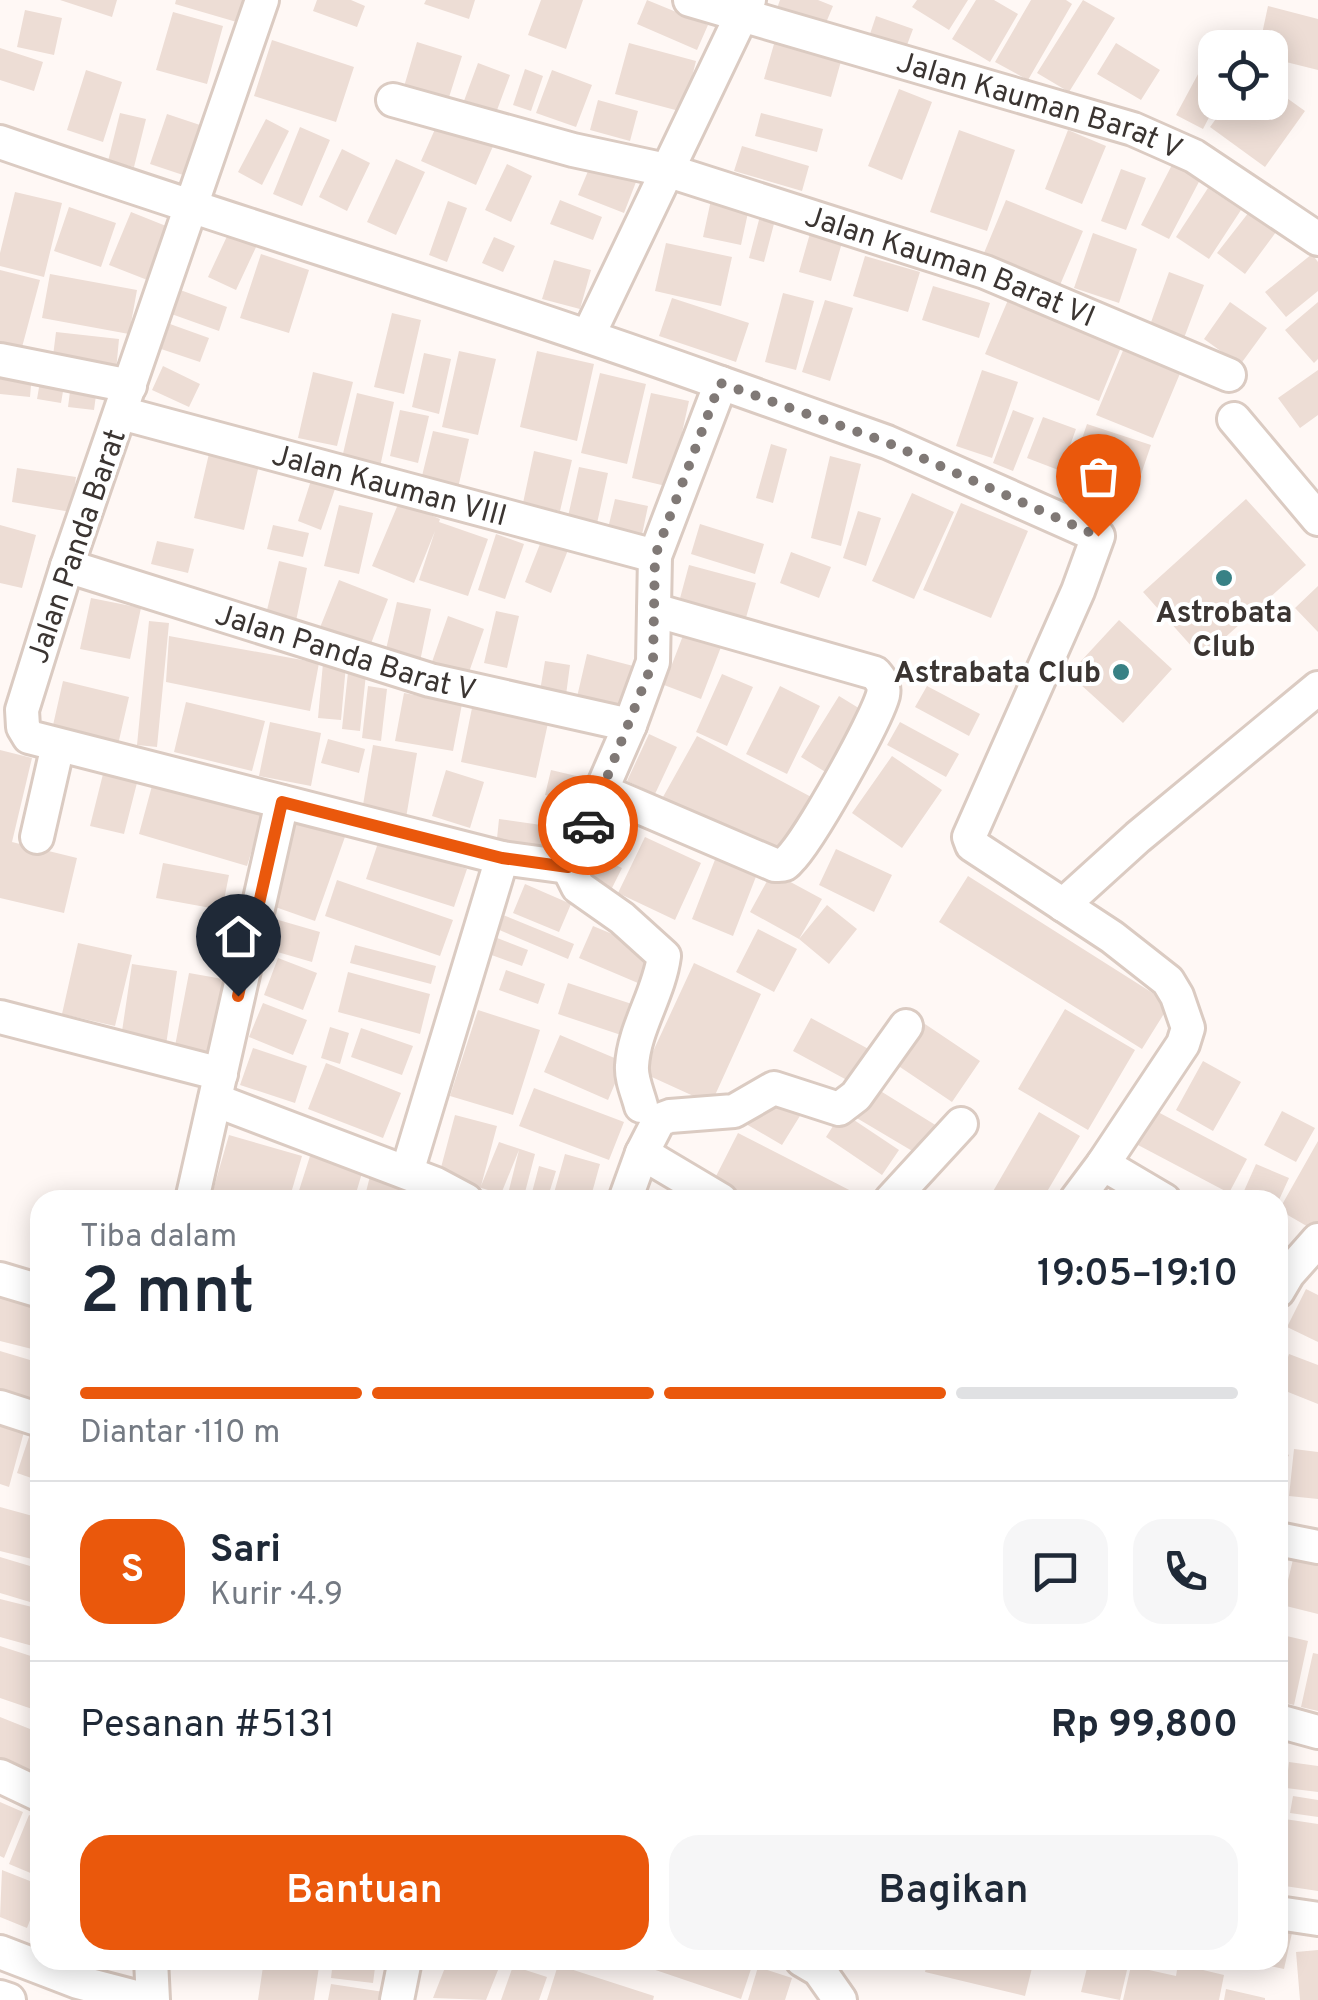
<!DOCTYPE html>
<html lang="id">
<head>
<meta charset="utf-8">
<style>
  :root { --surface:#fff; --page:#f6f6f7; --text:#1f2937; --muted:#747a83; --line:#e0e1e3; --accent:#ea580c }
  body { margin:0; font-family:Overpass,sans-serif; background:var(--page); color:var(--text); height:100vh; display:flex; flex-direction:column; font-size:38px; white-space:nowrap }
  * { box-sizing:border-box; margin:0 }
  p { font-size:32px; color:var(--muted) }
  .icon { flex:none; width:55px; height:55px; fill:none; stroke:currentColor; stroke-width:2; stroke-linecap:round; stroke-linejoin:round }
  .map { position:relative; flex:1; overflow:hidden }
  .sheet { position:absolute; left:30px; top:1190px; width:1258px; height:780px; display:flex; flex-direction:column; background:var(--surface); border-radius:30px; box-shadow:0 5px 25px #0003 }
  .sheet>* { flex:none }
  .fabs { position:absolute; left:1198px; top:30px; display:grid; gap:20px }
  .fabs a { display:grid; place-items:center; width:90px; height:90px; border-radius:20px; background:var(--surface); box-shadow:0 5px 25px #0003; font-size:50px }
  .pin { position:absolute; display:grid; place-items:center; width:85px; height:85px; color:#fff; margin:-102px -42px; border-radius:50% 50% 50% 0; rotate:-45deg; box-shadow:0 0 10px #0007 }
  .pin .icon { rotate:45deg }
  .courier { position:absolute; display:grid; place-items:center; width:100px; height:100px; margin:-50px; border:8px solid #ea580c; border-radius:50%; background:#fff; color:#222; box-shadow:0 2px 12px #0007 }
  .headline em { font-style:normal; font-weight:600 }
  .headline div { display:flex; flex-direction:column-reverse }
  .headline { display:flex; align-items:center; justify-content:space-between; height:170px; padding:0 50px }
  h1 { font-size:65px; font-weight:600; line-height:75px }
  .bar { display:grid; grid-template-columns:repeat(4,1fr); gap:15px 10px; align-content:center; height:120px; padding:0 50px }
  .bar i { height:12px; border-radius:8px; background:var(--line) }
  .bar .on { background:var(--accent) }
  .bar p { grid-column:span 4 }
  .line { display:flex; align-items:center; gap:25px; padding:0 50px; border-top:2px solid var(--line) }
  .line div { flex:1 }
  .round { display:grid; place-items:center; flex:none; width:105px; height:105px; border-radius:30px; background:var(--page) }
  .action { display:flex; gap:20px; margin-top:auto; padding:20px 50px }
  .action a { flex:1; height:115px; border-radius:30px; background:var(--accent); color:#fff; font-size:40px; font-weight:600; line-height:115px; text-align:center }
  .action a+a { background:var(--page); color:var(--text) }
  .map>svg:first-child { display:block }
  .building { fill:#edddd5 }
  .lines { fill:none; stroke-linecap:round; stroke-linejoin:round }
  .street-casing { stroke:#dbcbc2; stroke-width:38 }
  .street { stroke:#fff; stroke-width:32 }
  .done { stroke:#807976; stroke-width:10; stroke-dasharray:0 18 }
  .route { stroke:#ea580c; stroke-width:12 }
  .poi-dot { fill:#388185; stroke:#fff; stroke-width:4 }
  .labels { text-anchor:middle; stroke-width:8; stroke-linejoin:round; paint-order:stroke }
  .street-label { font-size:30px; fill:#3b3532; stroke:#fff }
  .poi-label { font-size:30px; font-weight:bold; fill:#3b3532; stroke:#fff }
</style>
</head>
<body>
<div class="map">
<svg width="1318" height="2000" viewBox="0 0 1318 2000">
  <rect width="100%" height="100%" fill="#fff8f5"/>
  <!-- building -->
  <path class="building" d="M60 0H117L112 17Z
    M176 0H247L240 23 175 4Z
    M317 0H351L365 6 357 27 313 11Z
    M426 0H475L469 19 424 4Z
    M541 0H583L566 49 528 35Z
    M647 0 708 25 697 50 637 24Z
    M780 0H818L833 6 823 30 776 11Z
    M917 0H968L949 30 912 7Z
    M976 0H994L1018 14 990 62 952 39Z
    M1031 0H1066L1072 4 1028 80 995 62Z
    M1083 0 1115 18 1069 92 1037 73Z
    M1268 6 1318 19V70L1270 58V48H1259Z
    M25 10 62 18 54 55 17 47Z
    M173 12 223 26 207 84 156 70Z
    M876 16 913 29 904 53 868 40Z
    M776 37 843 54 831 97 764 79Z
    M272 40 354 67 336 122 254 96Z
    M417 42 462 56 445 110 401 97Z
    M629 43 696 61 683 112 615 94Z
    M1116 43 1160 70 1141 100 1097 74Z
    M0 48 43 62 34 91 0 80Z
    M478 63 510 75 493 121 461 109Z
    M1204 63 1215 68 1217 102 1203 129 1176 115Z
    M525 69 543 76 531 111 513 105Z
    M86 70 122 82 103 142 67 130Z
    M552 70 592 85 576 127 536 113Z
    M1270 86 1305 111 1265 167 1210 127 1228 102H1270Z
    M899 89 932 102 902 180 868 166Z
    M598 100 638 111 630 141 590 130Z
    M120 113 146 119 134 167 108 161Z
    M761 113 823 129 817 152 755 136Z
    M167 114 200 125 183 175 150 164Z
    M266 119 289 131 262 185 238 172Z
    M439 120 494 144 476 185 421 161Z
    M300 127 330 140 302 206 273 194Z
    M959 130 1015 150 987 231 930 212Z
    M1068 130 1106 146 1082 204 1045 189Z
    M742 146 809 166 802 191 734 171Z
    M342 149 370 163 347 211 319 197Z
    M396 159 425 172 396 235 367 222Z
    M1174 161 1202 176 1169 239 1141 225Z
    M507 164 532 176 511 222 485 210Z
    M591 164 636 182 624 213 578 195Z
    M1121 169 1146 178 1126 230 1101 221Z
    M1208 188 1241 210 1209 259 1176 237Z
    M15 192 62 203 44 277 0 266V253Z
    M560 200 602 217 593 240 550 224Z
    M711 200 749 208 741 245 703 237Z
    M1006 200 1083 231 1060 285 984 253Z
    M448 201 467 208 447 262 429 255Z
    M69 207 116 223 101 267 54 251Z
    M131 212 176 230 155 283 109 265Z
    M1249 212 1276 232 1245 274 1217 253Z
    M760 216 775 220 764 262 749 258Z
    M811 230 843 239 831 281 799 272Z
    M229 232 257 245 236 290 208 277Z
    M1093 233 1137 249 1119 303 1074 288Z
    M494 237 515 246 503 272 482 263Z
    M666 243 732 257 721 306 655 291Z
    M261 254 309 270 289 333 240 318Z
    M1312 254 1318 262V291L1286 317 1265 292Z
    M865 256 920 272 908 312 853 296Z
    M554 260 591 270 580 309 542 299Z
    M0 270 40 280 21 351 0 346Z
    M1169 272 1204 285 1184 338 1150 325Z
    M50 274 137 290 129 334 42 318Z
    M933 286 990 303 979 338 922 320Z
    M172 287 227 307 219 331 163 311Z
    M783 293 814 301 796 370 765 362Z
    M1011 293 1124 340 1099 401 985 354Z
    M672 298 749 323 736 362 659 336Z
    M825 300 853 308 830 381 802 372Z
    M1230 302 1267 328 1240 365 1204 339Z
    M1318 302V359L1314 363 1285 330Z
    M392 313 421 320 404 394 374 387Z
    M170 324 209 338 200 362 161 349Z
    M56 332 119 339 116 371 52 364Z
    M1127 341 1184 364 1153 438 1096 415Z
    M459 351 496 359 478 435 442 427Z
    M537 351 594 364 577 441 520 427Z
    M424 353 451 359 439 414 412 407Z
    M163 366 200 384 189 407 152 390Z
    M0 370 32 374 30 397 0 394Z
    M982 370 1018 382 992 458 956 446Z
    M1318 370V415L1300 428 1278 398Z
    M313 372 353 382 337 446 298 438Z
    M600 373 646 384 627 464 581 453Z
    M41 376 65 380 61 403 37 399Z
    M71 384 97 388 94 410 68 407Z
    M357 393 394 402 380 467 342 458Z
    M651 393 689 401 670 487 632 478Z
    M400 410 429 416 418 463 390 456Z
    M1013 410 1034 418 1013 471 993 463Z
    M1043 417 1076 429 1061 471 1027 458Z
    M1087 424 1151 445 1132 501 1068 480Z
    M433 431 469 439 458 488 421 480Z
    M771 444 787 449 773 503 756 498Z
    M211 445 261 456 244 530 194 518Z
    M534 451 572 460 560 511 523 503Z
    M830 456 861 464 841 546 811 538Z
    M579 467 608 473 596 528 567 521Z
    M17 468 76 477 71 512 12 502Z
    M314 471 338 480 321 530 298 521Z
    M912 493 954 512 914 599 872 581Z
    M615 499 648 506 639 549 605 541Z
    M1246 499 1306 565 1202 658 1143 592Z
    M399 502 440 519 439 522 488 539 468 596 419 580 435 531 414 583 372 566Z
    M961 503 1028 531 991 618 923 590Z
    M339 505 373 513 359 574 324 566Z
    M858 511 881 518 866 566 843 558Z
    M700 524 764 544 755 574 691 554Z
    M0 525 36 535 22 588 0 583Z
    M273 525 309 533 303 557 267 549Z
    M496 534 524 544 505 599 478 590Z
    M542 539 568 550 551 593 525 582Z
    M157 541 194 549 188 573 151 564Z
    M791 552 831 567 819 598 780 583Z
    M279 561 307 568 296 621 266 614Z
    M689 565 756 583 745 621 679 602Z
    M339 580 388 599 367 654 317 635Z
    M1318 586V632L1295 608Z
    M91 598 141 608 130 659 80 649Z
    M397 602 431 609 419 666 384 658Z
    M496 611 519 616 507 668 484 663Z
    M448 616 484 629 468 675 432 662Z
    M1119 620 1172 669 1123 723 1069 674Z
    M149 621 169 623 157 747 137 745Z
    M684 633 721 647 701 699 664 685Z
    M169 636 319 663 310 711 166 682Z
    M587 654 641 668 631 711 577 697Z
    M545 661 570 665 566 695 540 691Z
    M323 663 346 665 341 720 318 718Z
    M348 672 366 674 360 731 342 729Z
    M722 674 753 687 727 746 696 732Z
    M63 681 129 697 117 749 51 734Z
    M368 686 387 689 381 741 362 738Z
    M780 686 820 706 787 774 746 754Z
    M927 686 980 714 969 736 915 707Z
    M404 693 462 704 453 751 395 741Z
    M839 696 870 715 832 776 801 757Z
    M186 702 265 721 252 771 174 752Z
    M472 708 548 723 536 778 461 762Z
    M270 722 321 733 311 786 259 776Z
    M900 722 959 754 946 777 887 745Z
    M649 734 677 747 655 794 627 781Z
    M697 736 815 799 781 861 663 797Z
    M328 739 365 749 359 773 321 763Z
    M373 745 417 753 406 818 362 811Z
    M0 750 32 758 12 842 77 858 64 913 0 898Z
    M892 756 942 790 902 848 852 813Z
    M105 766 139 775 124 834 90 826Z
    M446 770 484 782 470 828 432 816Z
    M551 770 585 778 580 803 545 795Z
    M153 782 263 814 247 866 139 834Z
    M294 816 346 834 315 921 264 903Z
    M499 819 562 828 558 856 496 848Z
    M645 837 701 863 675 920 618 893Z
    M379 840 467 869 454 907 366 879Z
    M836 849 892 875 874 912 819 885Z
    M594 855 622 868 608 896 581 883Z
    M716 857 757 874 733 936 692 919Z
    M163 863 229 875 222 910 156 898Z
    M772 872 822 899 799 939 827 905 857 929 829 964 799 939 750 912Z
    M968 876 1170 1004 1142 1049 939 922Z
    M337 880 453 920 440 956 325 916Z
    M525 884 571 904 559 932 513 913Z
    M503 915 574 944 568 959 497 929Z
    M275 919 320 932 312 962 267 949Z
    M593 926 658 953 645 986 579 958Z
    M758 929 797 949 774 992 736 972Z
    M492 936 528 950 522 966 486 953Z
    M78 943 132 955 115 1026 62 1014Z
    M355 945 436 966 431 984 350 963Z
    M278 958 317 973 303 1010 264 995Z
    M694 963 761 994 711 1104 643 1073Z
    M132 964 177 971 166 1045 121 1038Z
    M506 970 545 984 538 1004 499 990Z
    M348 972 430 994 420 1034 338 1012Z
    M189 973 223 979 209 1052 175 1046Z
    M568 983 641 1007 630 1038 558 1014Z
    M263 1003 307 1020 293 1055 249 1037Z
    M1065 1009 1135 1050 1088 1130 1018 1089Z
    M478 1010 540 1030 513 1115 450 1096Z
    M811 1018 876 1053 858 1086 793 1051Z
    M925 1024 980 1061 952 1102 897 1065Z
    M330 1027 349 1033 340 1064 321 1058Z
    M361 1028 413 1046 402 1075 351 1057Z
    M560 1035 624 1062 608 1100 544 1072Z
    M253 1048 307 1066 295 1103 240 1085Z
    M1203 1061 1241 1082 1213 1131 1176 1110Z
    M326 1063 401 1093 383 1138 308 1109Z
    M874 1087 937 1126 919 1155 855 1117Z
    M534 1088 624 1122 609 1160 519 1126Z
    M766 1089 803 1111 782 1145 746 1124Z
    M1156 1111 1247 1159 1229 1193 1138 1145Z
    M1282 1111 1315 1128 1296 1162 1264 1145Z
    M842 1112 899 1150 882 1175 826 1137Z
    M1039 1112 1080 1136 1042 1200H988Z
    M455 1115 497 1126 481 1186 499 1142 535 1154 523 1200 507 1198 519 1150 501 1194 439 1175Z
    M738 1133 859 1195 856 1200H734L710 1188Z
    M229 1135 302 1156 289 1200H232L212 1194Z
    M1318 1141V1229L1317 1232 1279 1210Z
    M565 1154 600 1164 590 1200H552Z
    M310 1156 362 1173 354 1200H296Z
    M1256 1164 1289 1178 1279 1200H1240Z
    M539 1166 556 1171 547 1200H530Z
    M370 1176 404 1186 400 1200H364Z
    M1116 1189 1134 1200H1110Z
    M1306 1289 1318 1295V1342L1287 1327Z
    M0 1298 40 1308V1351L0 1341Z
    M0 1351 40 1363 31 1401 0 1392Z
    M1289 1354 1318 1365V1404L1278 1388Z
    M0 1421 25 1428 9 1487 0 1484Z
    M33 1425 40 1428V1481L17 1473Z
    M1278 1449 1289 1455 1278 1475Z
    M1294 1449 1318 1452V1499L1289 1496Z
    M0 1507 40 1518V1561L0 1551Z
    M1295 1551 1318 1557V1614L1282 1605Z
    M0 1557 40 1569V1605L0 1593Z
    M0 1599 40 1609V1648L0 1637Z
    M1278 1634 1308 1641 1294 1705 1278 1701Z
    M0 1646 40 1659 38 1711 0 1698Z
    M1313 1653 1318 1654V1711L1301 1707Z
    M0 1717 40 1733V1786L0 1770Z
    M1278 1748 1284 1749 1280 1781H1278Z
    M1289 1762 1318 1766V1792L1286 1788Z
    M1293 1796 1318 1800V1817L1290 1813Z
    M0 1802 23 1812 4 1858 0 1856Z
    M29 1815 40 1820V1877L9 1864Z
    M1278 1818 1318 1824V1891L1278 1885Z
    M2 1870 40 1885V1894L27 1928 0 1917Z
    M40 1905V1934L30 1930Z
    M1278 1930 1292 1933 1284 1969 1250 1962 1278 1960Z
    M1318 1950V2000H1300L1296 1952Z
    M264 1960H320L314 2000H258Z
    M333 1960H376L373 1983 331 1978Z
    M448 1960H502L486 2000 433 1998Z
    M626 1960H754L741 1999Z
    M928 1960H1034L1025 1996 925 1972Z
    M1089 1960 1127 1970 1120 2000 1081 1992Z
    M1178 1964 1224 1975 1219 2000H1123L1131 1966 1176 1976Z
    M558 1965 654 1996 653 2000H547Z
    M513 1966 547 1977 539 2000H501Z
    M758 1967 792 1978 785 2000H748Z
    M331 1984 384 1992 383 2000H328Z
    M1226 1989 1265 1998V2000H1224Z"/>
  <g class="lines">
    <!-- street casing -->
    <g class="street-casing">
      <g id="street">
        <path d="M262 0 67 566 22 710 23 727 29 737 502 858 568 867"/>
        <path id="s1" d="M690 0 1133 129 1194 156 1318 239"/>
        <path id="s2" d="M393 100 573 150 666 170 985 272 1229 375"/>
        <path d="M0 142C239 225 482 297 721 383L655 556 653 662 630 725 568 867"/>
        <path d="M588 336 749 0"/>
        <path d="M0 360 130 386"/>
        <path d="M721 383 887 442 1098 536 1078 591 969 837 972 845 1112 937 1168 981 1177 996 1188 1028 1183 1044 1103 1164"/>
        <path id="s3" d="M121 413 655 556"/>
        <path d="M1234 419 1318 519"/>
        <path id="s4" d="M67 566 430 680 630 725"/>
        <path d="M602 791 775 865C783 865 784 866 789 860 809 841 876 721 883 695 885 685 881 680 875 673L654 610"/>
        <path d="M37 837 58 745"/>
        <path d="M568 867 578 887 622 918 664 956C659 994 634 1028 632 1066 631 1079 638 1094 641 1106"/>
        <path d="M1063 905 1138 837 1318 688"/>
        <path d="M0 1017 221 1074"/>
        <path d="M215 1100 436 1184 466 1200"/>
        <path d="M642 1153 659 1120 670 1116 734 1111 774 1088 839 1109 856 1096 906 1026"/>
        <path d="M407 1172 502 858"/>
        <path d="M192 1200 282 802"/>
        <path d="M625 1200 642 1153 721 1200"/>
        <path d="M891 1200 961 1124"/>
        <path d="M1076 1200 1103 1164 1164 1200"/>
        <path d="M0 1279 40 1291"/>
        <path d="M1278 1291 1288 1274 1318 1240"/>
        <path d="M0 1407 40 1420"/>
        <path d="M1278 1539 1318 1547"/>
        <path d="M1278 1721 1318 1732"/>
        <path d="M0 1776 40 1795"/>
        <path d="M1278 1913 1318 1919"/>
        <path d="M0 1952 78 1982 147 2000"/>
        <path d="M151 1960 153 2000"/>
        <path d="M802 1960 819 1970 840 2000"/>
        <path d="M0 1997 9 2000"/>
        <path d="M397 2000 405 1960"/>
      </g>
    </g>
    <!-- street -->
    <use href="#street" class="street"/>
  </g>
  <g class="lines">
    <!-- done -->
    <path class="done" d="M588 825 653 662 655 556 720 383 886 442 1098 536"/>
    <!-- route -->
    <path class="route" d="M238 996 282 802 502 858 568 867 588 825"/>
  </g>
  <!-- markers -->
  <g class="poi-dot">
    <circle cx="1224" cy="578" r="10"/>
    <circle cx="1121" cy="672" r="10"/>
  </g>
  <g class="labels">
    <!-- street labels -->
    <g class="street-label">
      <text dy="10" stroke="none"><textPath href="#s1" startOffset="365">Jalan Kauman Barat V</textPath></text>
      <text dy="10" stroke="none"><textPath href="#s2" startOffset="582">Jalan Kauman Barat VI</textPath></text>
      <text dy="10" stroke="none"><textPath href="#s3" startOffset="278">Jalan Kauman VIII</textPath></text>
      <text transform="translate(76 546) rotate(-71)" y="10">Jalan Panda Barat</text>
      <text dy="10" stroke="none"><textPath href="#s4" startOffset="292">Jalan Panda Barat V</textPath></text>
    </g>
    <!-- poi labels -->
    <g class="poi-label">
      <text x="1224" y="622">Astrobata<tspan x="1224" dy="34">Club</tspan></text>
      <text x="1101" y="682" text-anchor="end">Astrabata Club</text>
    </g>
  </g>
</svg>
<div class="fabs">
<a><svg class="icon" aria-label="locate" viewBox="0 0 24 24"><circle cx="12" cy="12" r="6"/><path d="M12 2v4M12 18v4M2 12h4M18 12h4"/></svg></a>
</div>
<div class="pin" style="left:1098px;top:536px;background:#ea580c"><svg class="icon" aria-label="bag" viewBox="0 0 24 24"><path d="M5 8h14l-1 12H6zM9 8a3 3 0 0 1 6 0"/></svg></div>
<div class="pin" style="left:238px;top:996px;background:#1f2937"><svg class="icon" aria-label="home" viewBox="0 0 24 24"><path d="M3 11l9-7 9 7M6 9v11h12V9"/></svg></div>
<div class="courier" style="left:588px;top:825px"><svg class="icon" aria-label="car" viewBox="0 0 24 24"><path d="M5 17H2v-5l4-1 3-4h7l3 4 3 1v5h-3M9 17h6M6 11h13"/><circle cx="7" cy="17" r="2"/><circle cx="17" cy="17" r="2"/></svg></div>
<section class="sheet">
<div class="headline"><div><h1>2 mnt</h1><p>Tiba dalam</p></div><em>19:05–19:10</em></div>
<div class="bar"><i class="on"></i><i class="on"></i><i class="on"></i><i></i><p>Diantar · 110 m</p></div>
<div class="line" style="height:180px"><b class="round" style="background:var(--accent);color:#fff">S</b><div><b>Sari</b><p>Kurir · 4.9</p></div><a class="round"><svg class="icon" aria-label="chat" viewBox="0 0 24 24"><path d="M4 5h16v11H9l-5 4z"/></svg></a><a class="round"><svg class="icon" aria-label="phone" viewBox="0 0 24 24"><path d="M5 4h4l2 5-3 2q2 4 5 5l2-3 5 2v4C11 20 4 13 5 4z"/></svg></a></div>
<div class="line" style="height:130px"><div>Pesanan #5131</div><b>Rp 99,800</b></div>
<div class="action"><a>Bantuan</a><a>Bagikan</a></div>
</section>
</div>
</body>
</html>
